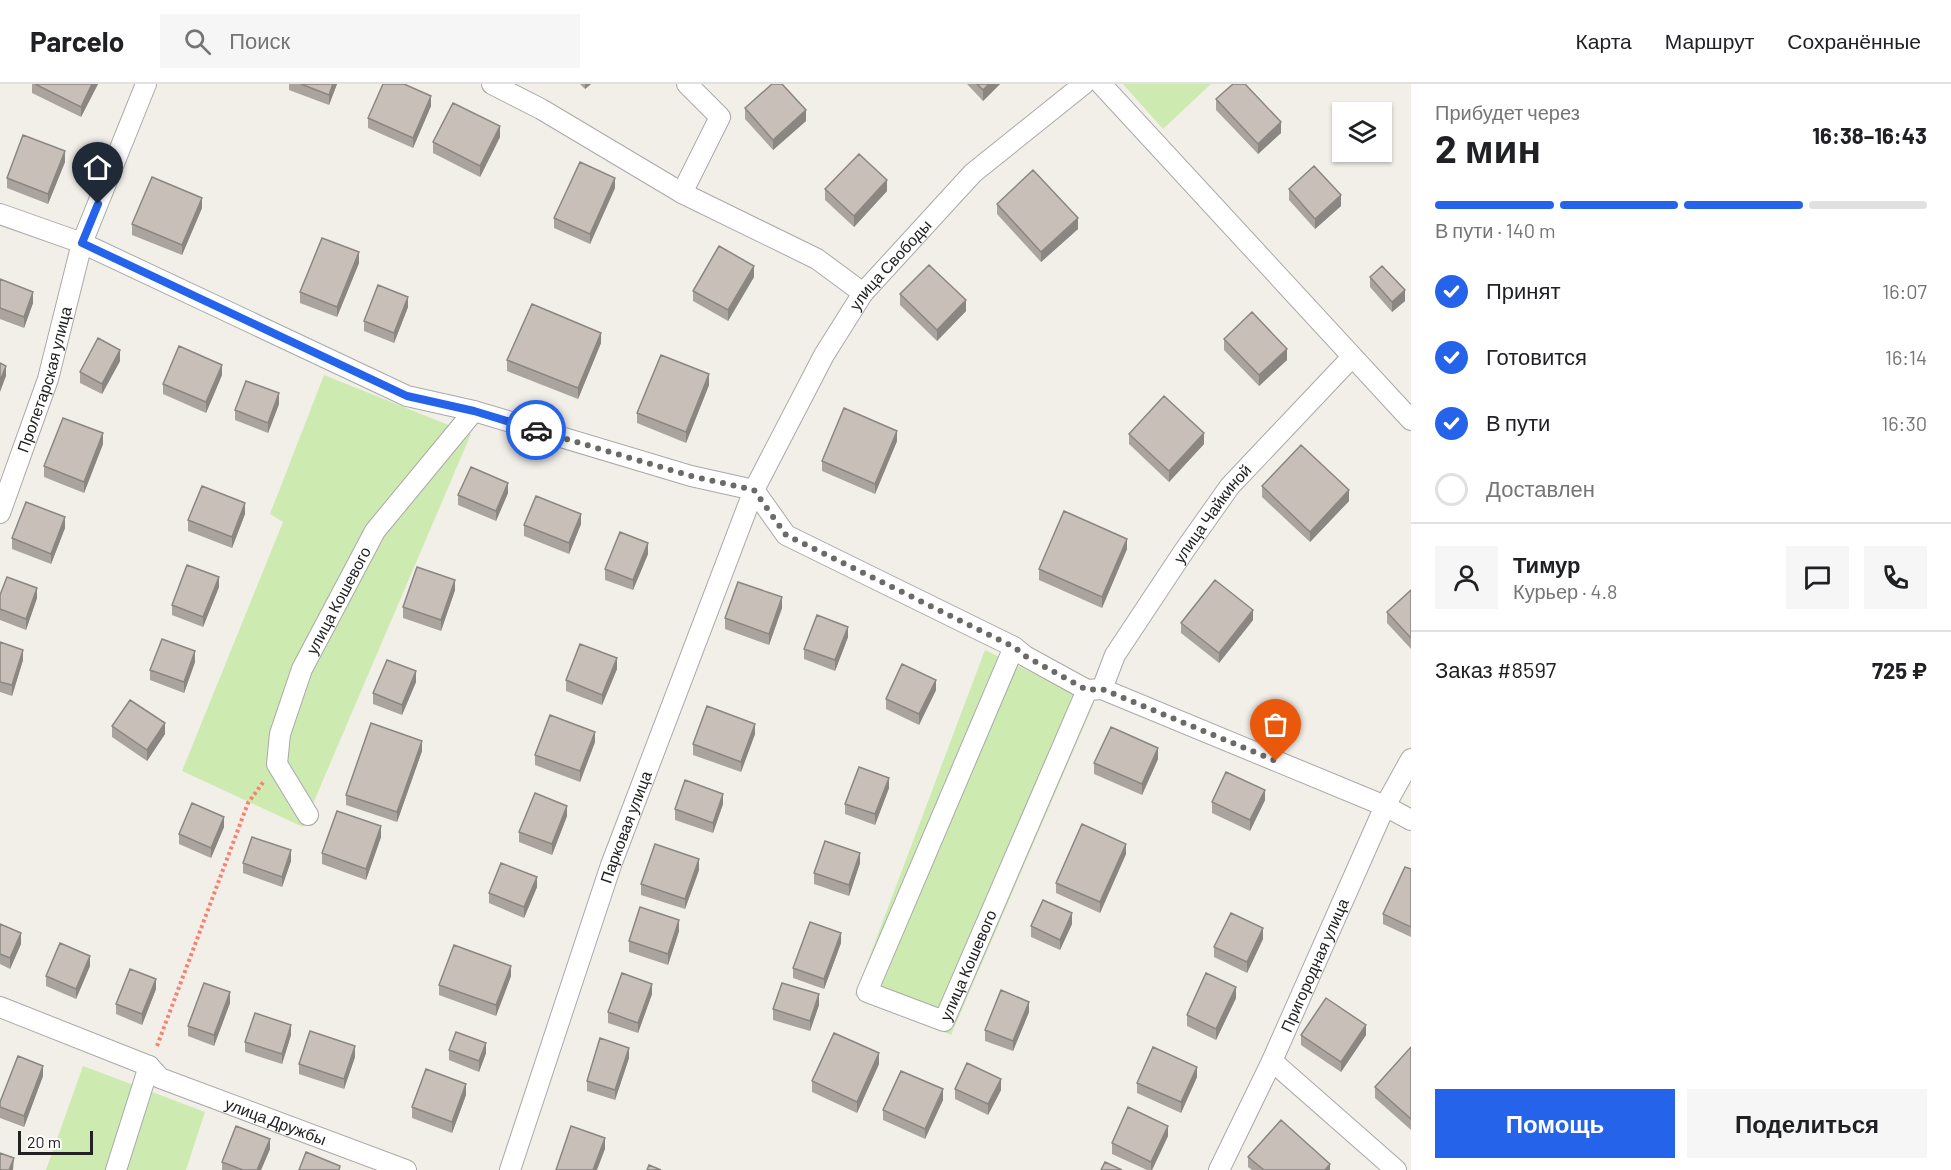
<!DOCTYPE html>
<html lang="ru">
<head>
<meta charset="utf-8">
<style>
  :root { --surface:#fff; --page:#f6f6f6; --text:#202124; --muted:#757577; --line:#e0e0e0; --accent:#2563eb }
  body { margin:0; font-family:Barlow,sans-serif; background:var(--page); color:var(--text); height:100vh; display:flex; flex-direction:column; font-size:22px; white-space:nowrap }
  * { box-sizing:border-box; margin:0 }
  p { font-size:20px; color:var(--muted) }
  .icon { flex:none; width:33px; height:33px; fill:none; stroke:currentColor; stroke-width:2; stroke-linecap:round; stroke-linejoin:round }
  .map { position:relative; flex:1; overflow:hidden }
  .side { display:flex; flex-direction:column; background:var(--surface); width:540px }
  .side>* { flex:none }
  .buttons { position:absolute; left:1332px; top:18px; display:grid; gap:12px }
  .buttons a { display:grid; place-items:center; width:60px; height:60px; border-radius:0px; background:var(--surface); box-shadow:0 2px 4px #0004; font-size:30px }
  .scale { position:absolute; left:18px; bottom:15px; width:75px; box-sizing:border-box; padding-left:6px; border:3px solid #222; border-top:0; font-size:16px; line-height:21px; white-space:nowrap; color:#222; -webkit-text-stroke:4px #fff; paint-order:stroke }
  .pin { position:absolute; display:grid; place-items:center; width:51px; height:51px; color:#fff; margin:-62px -26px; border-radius:50% 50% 50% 0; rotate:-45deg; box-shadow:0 0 6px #0007 }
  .pin .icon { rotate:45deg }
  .courier { position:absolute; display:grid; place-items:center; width:60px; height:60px; margin:-30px; border:4px solid #2563eb; border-radius:50%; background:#fff; color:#222; box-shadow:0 2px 8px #0007 }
  .head em { font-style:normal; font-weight:700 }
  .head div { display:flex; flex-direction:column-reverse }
  .head { display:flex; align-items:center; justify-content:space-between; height:102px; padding:0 24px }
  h1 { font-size:39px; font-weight:700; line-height:45px }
  .bar { display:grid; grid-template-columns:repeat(4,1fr); gap:9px 6px; align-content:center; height:72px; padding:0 24px }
  .bar i { height:8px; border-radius:4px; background:var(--line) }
  .bar .selected { background:var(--accent) }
  .bar p { grid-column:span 4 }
  .line { display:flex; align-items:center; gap:15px; padding:0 24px; border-top:2px solid var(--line) }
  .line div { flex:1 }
  .round { display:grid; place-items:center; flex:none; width:63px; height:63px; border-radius:0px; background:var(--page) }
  ol { padding:0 24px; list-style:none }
  li { display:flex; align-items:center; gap:18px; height:66px }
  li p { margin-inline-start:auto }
  li .icon { padding:6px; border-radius:50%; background:var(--accent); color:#fff; stroke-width:4 }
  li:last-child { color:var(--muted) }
  li i { width:33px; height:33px; border:3px solid var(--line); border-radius:50% }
  .action { display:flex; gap:12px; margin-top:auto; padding:12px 24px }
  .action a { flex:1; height:69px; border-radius:0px; background:var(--accent); color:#fff; font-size:24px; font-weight:700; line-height:69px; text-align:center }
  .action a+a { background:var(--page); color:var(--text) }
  header { display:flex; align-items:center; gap:36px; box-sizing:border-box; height:84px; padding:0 30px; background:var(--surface); border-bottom:2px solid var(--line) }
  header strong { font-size:28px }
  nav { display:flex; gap:33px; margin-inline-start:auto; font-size:21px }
  .search { width:420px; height:54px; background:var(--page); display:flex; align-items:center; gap:15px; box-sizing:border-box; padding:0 21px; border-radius:0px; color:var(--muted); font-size:22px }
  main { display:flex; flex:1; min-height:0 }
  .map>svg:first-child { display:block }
  .grass { fill:#cdebb0 }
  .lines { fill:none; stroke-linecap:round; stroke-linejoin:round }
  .street-casing { stroke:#a9a9a9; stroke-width:22 }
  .path { stroke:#fa8072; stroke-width:4; stroke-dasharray:3 3; stroke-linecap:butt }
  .street { stroke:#fff; stroke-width:20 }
  .wall { fill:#aba49e }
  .shaded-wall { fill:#8b8681 }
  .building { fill:#c7bfb8; stroke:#8b8681; stroke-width:1.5 }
  .done { stroke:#6b6a68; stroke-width:6; stroke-dasharray:0 10.8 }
  .route { stroke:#2563eb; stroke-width:8 }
  .labels { text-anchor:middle; stroke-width:4.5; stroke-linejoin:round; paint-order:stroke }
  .street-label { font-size:16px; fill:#222; stroke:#fff }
</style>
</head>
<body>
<header>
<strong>Parcelo</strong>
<div class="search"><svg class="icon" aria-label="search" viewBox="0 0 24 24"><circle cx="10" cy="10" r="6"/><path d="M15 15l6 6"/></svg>Поиск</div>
<nav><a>Карта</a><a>Маршрут</a><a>Сохранённые</a></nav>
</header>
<main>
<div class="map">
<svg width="1411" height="1086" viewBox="0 0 1411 1086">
  <rect width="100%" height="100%" fill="#f2efe9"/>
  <!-- grass -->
  <path class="grass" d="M1123 0H1211L1163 45Z
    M324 291 471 350 303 743 182 687 283 438 270 430Z
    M985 566 1094 619 951 951 855 911Z
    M83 982 205 1028 186 1086H46Z"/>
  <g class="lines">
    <!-- street casing -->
    <g class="street-casing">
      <g id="street">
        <path d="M492 0 541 25 682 109 817 175 863 209"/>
        <path d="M1101 0 1411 336"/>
        <path d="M682 109 720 33 687 0"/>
        <path d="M0 130 82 159 407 312 474 327 691 392 754 406 786 451 1014 563 1025 572 1087 606 1102 605 1385 722 1411 736"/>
        <path id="s1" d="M0 429 48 295 82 159 146 0"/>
        <path id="s2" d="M1014 563 867 908 944 937 1087 606"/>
        <path id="s3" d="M1102 605 1115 571 1184 467 1230 402 1352 273"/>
        <path id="s4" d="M308 731 277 680 280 650 302 585 375 447 474 327"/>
        <path id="s5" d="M0 923 149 982 160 994 406 1086"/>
        <path d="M1272 977 1396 1086"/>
        <path d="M116 1086 149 982"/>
        <path id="s6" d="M510 1086 611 781 754 406 824 271 863 209 973 89 1084 0"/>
        <path id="s7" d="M1219 1086 1272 977 1385 722 1411 675"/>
      </g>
    </g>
    <!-- path -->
    <path class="path" d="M157 962 248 719 264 697"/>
    <!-- street -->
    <use href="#street" class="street"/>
  </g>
  <!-- wall -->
  <path class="wall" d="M32 0H98L81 33 32 9Z
    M289 0H337L329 21 289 6Z
    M580 0H591L585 5Z
    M967 0H1000L983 17Z
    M1216 15 1281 49 1258 70 1216 26Z
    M431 22 413 64 368 44V34Z
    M745 24 806 37 773 66 745 35Z
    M500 53 480 93 433 69V58Z
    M65 78 48 120 7 104V94Z
    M615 104 590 160 554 144V134Z
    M825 105 887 107 854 143 825 116Z
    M1289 105 1341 122 1315 145 1289 116Z
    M997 120 1078 145 1041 178 997 130Z
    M202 124 182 171 132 151V140Z
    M359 179 337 233 300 219V208Z
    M754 193 728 237 693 217V207Z
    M1370 193 1405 217 1392 228 1370 203Z
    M0 195 33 219 24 244 0 235Z
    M900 210 966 227 937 257 900 221Z
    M408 223 394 259 364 247V237Z
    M1224 255 1287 276 1259 302 1224 266Z
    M601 259 578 315 507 287V276Z
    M120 277 102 310 80 299V288Z
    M222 291 206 329 163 310V300Z
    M709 301 686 359 637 339V329Z
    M279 320 268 349 235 336V326Z
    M1129 350 1204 360 1169 398 1129 360Z
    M897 357 875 410 822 387V377Z
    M103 360 84 409 44 393V382Z
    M1262 402 1349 417 1310 458 1262 413Z
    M508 409 496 437 458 421V411Z
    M245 430 232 464 188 447V436Z
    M581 440 569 470 524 452V441Z
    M65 444 51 480 12 465V454Z
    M1127 465 1102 524 1039 496V485Z
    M648 470 633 506 605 496V485Z
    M219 503 203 543 172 531V521Z
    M455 506 441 547 403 534V523Z
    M1411 506V565L1387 539V528Z
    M0 511 37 514 26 546 0 536Z
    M782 524 769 561 725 545V534Z
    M1253 536 1219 579 1181 549V539Z
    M848 553 835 587 804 575V565Z
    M0 558 23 576 12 612 0 608Z
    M195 578 184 609 150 596V586Z
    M617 585 602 621 566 607V596Z
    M416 598 402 631 373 620V609Z
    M936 606 919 641 886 625V615Z
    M112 642 165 650 147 677 112 653Z
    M755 650 741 688 693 671V660Z
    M595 658 580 698 535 681V671Z
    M422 667 397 738 346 721V711Z
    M1158 675 1142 711 1094 690V679Z
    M889 704 875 741 845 730V720Z
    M1265 716 1250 747 1212 729V718Z
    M723 720 713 749 675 736V725Z
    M567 732 552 771 519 758V748Z
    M224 743 211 774 179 760V750Z
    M381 753 366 796 322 780V769Z
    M1126 770 1100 829 1056 809V799Z
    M291 777 282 803 243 789V779Z
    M860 779 849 812 814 800V789Z
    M1411 785V853L1383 840V830Z
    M699 786 685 825 641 811V800Z
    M537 803 524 834 489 819V809Z
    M0 840 21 860 10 885 0 880Z
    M1072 840 1060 866 1031 853V842Z
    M679 847 668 881 629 868V857Z
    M1263 855 1247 889 1214 873V863Z
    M841 859 824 905 793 894V884Z
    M90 882 76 915 46 902V892Z
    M511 892 496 932 439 911V901Z
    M156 905 142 941 116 930V920Z
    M652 910 638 949 608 939V928Z
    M1236 914 1216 956 1187 942V931Z
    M230 919 214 962 188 952V942Z
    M819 921 810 947 773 936V925Z
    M1029 928 1013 967 985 957V946Z
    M291 951 282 980 245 968V958Z
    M1301 951H1366L1341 988 1301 961Z
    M1411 963V1046L1375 1014V1003Z
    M449 966 486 969 479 988 449 976Z
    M355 973 344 1005 299 990V980Z
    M629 974 615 1016 587 1007V997Z
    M879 980 857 1029 812 1008V997Z
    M43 992 24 1043 0 1034V1018Z
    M1197 993 1181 1029 1137 1009V999Z
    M955 1005 1001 1006 988 1031 955 1015Z
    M466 1011 452 1049 412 1034V1023Z
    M943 1016 925 1055 883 1036V1026Z
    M1168 1052 1152 1086H1147L1112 1070V1059Z
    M270 1065 261 1086H222V1078Z
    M1248 1073 1330 1086H1252L1248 1083Z"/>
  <!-- shaded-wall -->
  <path class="shaded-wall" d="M92 0H98L81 33V23Z
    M333 0H337L329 21V11Z
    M585 0H591L585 5Z
    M989 0H1000L983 17V6Z
    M431 12V22L413 64V54Z
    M806 26V37L773 66V56Z
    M1281 38V49L1258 70V60Z
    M500 42V53L480 93V82Z
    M65 67V78L48 120V110Z
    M615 94V104L590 160V150Z
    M887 96V107L854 143V132Z
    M1341 111V122L1315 145V135Z
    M202 114V124L182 171V161Z
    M1078 134V145L1041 178V168Z
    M359 168V179L337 233V223Z
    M754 182V193L728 237V226Z
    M1405 206V217L1392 228V218Z
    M33 208V219L24 244V233Z
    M408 213V223L394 259V249Z
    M966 216V227L937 257V246Z
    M601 249V259L578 315V304Z
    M1287 265V276L1259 302V291Z
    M120 266V277L102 310V300Z
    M222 281V291L206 329V318Z
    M6 282V292L0 308V297Z
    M709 290V301L686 359V348Z
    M279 309V320L268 349V339Z
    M897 347V357L875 410V400Z
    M103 349V360L84 409V398Z
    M1204 349V360L1169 398V387Z
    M508 399V409L496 437V427Z
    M1349 406V417L1310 458V448Z
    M245 419V430L232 464V453Z
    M581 430V440L569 470V459Z
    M65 433V444L51 480V470Z
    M1127 455V465L1102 524V513Z
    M648 459V470L633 506V496Z
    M219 493V503L203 543V533Z
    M455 496V506L441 547V536Z
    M37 504V514L26 546V535Z
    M782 513V524L769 561V550Z
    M1253 526V536L1219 579V569Z
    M848 543V553L835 587V576Z
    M23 566V576L12 612V601Z
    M195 567V578L184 609V598Z
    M617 574V585L602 621V611Z
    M416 587V598L402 631V621Z
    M936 596V606L919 641V630Z
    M165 639V650L147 677V666Z
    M755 640V650L741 688V678Z
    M595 648V658L580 698V687Z
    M422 657V667L397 738V728Z
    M1158 664V675L1142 711V700Z
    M889 694V704L875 741V730Z
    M1265 706V716L1250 747V736Z
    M723 710V720L713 749V739Z
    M567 722V732L552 771V760Z
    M224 733V743L211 774V764Z
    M381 742V753L366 796V785Z
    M1126 760V770L1100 829V818Z
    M291 766V777L282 803V793Z
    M860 769V779L849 812V801Z
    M699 775V786L685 825V815Z
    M537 793V803L524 834V823Z
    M1072 829V840L1060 866V856Z
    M679 836V847L668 881V870Z
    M1263 844V855L1247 889V878Z
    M21 849V860L10 885V874Z
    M841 849V859L824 905V895Z
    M90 872V882L76 915V905Z
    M511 882V892L496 932V921Z
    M156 895V905L142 941V930Z
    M652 900V910L638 949V939Z
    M1236 903V914L1216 956V945Z
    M230 908V919L214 962V951Z
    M819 910V921L810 947V937Z
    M1029 918V928L1013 967V957Z
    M291 941V951L282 980V970Z
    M1366 941V951L1341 988V978Z
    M486 959V969L479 988V977Z
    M355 962V973L344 1005V995Z
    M629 964V974L615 1016V1006Z
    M879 969V980L857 1029V1018Z
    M43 982V992L24 1043V1032Z
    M1197 983V993L1181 1029V1018Z
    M1001 995V1006L988 1031V1020Z
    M466 1000V1011L452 1049V1038Z
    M943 1005V1016L925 1055V1045Z
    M1168 1042V1052L1152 1086H1151V1078Z
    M605 1054V1065L597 1086H593Z
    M270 1055V1065L261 1086H257Z
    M14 1074 13 1086H9Z
    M1330 1080V1086H1325Z"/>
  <!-- building -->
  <path class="building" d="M35 0H92L81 23Z
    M301 0H333L329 11Z
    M383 0H404L431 12 413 54 368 34Z
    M772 0H782L806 26 773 56 745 24Z
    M977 0H989L983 6Z
    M1233 0H1245L1281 38 1258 60 1216 15Z
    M453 19 500 42 480 82 433 58Z
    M23 51 65 67 48 110 7 94Z
    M859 70 887 96 854 132 825 105Z
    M580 78 615 94 590 150 554 134Z
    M1314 82 1341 111 1315 135 1289 105Z
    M1033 86 1078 134 1041 168 997 120Z
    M152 93 202 114 182 161 132 140Z
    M322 154 359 168 337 223 300 208Z
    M719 162 754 182 728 226 693 207Z
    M929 181 966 216 937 246 900 210Z
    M1382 182 1405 206 1392 218 1370 193Z
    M0 195 33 208 24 233 0 224Z
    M378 201 408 213 394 249 364 237Z
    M532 220 601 249 578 304 507 276Z
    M1252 228 1287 265 1259 291 1224 255Z
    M98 254 120 266 102 300 80 288Z
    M179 262 222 281 206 318 163 300Z
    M661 271 709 290 686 348 637 329Z
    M0 279 6 282 0 297Z
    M246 297 279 309 268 339 235 326Z
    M1164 312 1204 349 1169 387 1129 350Z
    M844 324 897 347 875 400 822 377Z
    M63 334 103 349 84 398 44 382Z
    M1301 361 1349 406 1310 448 1262 402Z
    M471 383 508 399 496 427 458 411Z
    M202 402 245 419 232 453 188 436Z
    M536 412 581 430 569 459 524 441Z
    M26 418 65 433 51 470 12 454Z
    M1064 427 1127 455 1102 513 1039 485Z
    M620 448 648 459 633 496 605 485Z
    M187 481 219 493 203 533 172 521Z
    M417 483 455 496 441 536 403 523Z
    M7 493 37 504 26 535 0 525V511Z
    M1215 496 1253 526 1219 569 1181 539Z
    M738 498 782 513 769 550 725 534Z
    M1411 506V554L1387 528Z
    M817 531 848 543 835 576 804 565Z
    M162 555 195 567 184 598 150 586Z
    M0 558 23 566 12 601 0 598Z
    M580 560 617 574 602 611 566 596Z
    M387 576 416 587 402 621 373 609Z
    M902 580 936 596 919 630 886 615Z
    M130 616 165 639 147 666 112 642Z
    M707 622 755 640 741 678 693 660Z
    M550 631 595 648 580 687 535 671Z
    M371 639 422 657 397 728 346 711Z
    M1111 643 1158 664 1142 700 1094 679Z
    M859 683 889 694 875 730 845 720Z
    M1226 688 1265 706 1250 736 1212 718Z
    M685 696 723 710 713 739 675 725Z
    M535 709 567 722 552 760 519 748Z
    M192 719 224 733 211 764 179 750Z
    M337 727 381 742 366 785 322 769Z
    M1082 740 1126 760 1100 818 1056 799Z
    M252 753 291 766 282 793 243 779Z
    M825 757 860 769 849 801 814 789Z
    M655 760 699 775 685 815 641 800Z
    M501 779 537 793 524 823 489 809Z
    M1405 783 1411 785V843L1383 830Z
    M1043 816 1072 829 1060 856 1031 842Z
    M640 823 679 836 668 870 629 857Z
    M1231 829 1263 844 1247 878 1214 863Z
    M810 838 841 849 824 895 793 884Z
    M0 840 21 849 10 874 0 870Z
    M60 859 90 872 76 905 46 892Z
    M454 861 511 882 496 921 439 901Z
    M130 885 156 895 142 930 116 920Z
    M622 889 652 900 638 939 608 928Z
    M1206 889 1236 903 1216 945 1187 931Z
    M204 899 230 908 214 951 188 942Z
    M782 899 819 910 810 937 773 925Z
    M1001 906 1029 918 1013 957 985 946Z
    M1326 914 1366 941 1341 978 1301 951Z
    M255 929 291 941 282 970 245 958Z
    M310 947 355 962 344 995 299 980Z
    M456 948 486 959 479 977 449 966Z
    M834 949 879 969 857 1018 812 997Z
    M600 954 629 964 615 1006 587 997Z
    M1153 963 1197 983 1181 1018 1137 999Z
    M1411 963V1035L1375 1003Z
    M18 972 43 982 24 1032 0 1023V1018Z
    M967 979 1001 995 988 1020 955 1005Z
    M426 985 466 1000 452 1038 412 1023Z
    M901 987 943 1005 925 1045 883 1026Z
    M1128 1023 1168 1042 1151 1078 1112 1059Z
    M1281 1036 1330 1080 1325 1086H1264L1248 1073Z
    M236 1042 270 1055 257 1086H243L222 1078Z
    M571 1042 605 1054 593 1086H556Z
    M306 1068 340 1082 339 1086H299Z
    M0 1069 14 1074 9 1086H0Z
    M1105 1078 1122 1086H1101Z
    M649 1081 661 1086H647Z"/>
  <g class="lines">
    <!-- done -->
    <path class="done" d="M536 346 691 392 754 406 786 451 1014 563 1025 572 1087 606 1102 605 1276 677"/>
    <!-- route -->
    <path class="route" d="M98 120 82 159 407 312 474 327 536 346"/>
  </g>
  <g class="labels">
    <!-- street labels -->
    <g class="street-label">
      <text dy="6" stroke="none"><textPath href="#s6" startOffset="987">улица Свободы</textPath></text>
      <text dy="6" stroke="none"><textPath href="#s1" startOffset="141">Пролетарская улица</textPath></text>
      <text dy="6" stroke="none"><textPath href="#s3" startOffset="208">улица Чайкиной</textPath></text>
      <text dy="6" stroke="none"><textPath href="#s4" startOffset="236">улица Кошевого</textPath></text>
      <text dy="6" stroke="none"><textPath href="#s6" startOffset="362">Парковая улица</textPath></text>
      <text dy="6" stroke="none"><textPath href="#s2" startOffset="518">улица Кошевого</textPath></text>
      <text dy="6" stroke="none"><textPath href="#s7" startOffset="226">Пригородная улица</textPath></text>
      <text dy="6" stroke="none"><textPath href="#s5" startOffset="300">улица Дружбы</textPath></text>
    </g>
  </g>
</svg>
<div class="buttons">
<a><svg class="icon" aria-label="layers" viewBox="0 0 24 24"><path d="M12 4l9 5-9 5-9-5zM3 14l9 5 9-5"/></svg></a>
</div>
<div class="scale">20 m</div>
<div class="pin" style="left:1276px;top:677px;background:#ea580c"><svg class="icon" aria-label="bag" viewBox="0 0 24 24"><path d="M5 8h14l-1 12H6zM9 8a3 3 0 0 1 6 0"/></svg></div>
<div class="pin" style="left:98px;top:120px;background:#1f2937"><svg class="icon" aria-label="home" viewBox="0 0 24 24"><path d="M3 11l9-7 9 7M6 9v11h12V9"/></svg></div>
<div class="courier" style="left:536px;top:346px"><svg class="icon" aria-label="car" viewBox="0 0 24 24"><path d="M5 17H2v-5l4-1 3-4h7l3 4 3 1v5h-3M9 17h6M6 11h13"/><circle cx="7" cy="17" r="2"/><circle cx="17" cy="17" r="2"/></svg></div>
</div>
<section class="side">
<div class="head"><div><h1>2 мин</h1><p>Прибудет через</p></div><em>16:38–16:43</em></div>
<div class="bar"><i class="selected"></i><i class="selected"></i><i class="selected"></i><i></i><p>В пути · 140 m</p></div>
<ol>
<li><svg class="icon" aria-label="check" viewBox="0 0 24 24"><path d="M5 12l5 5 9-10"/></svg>Принят<p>16:07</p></li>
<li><svg class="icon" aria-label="check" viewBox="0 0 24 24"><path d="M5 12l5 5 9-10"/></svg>Готовится<p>16:14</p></li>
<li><svg class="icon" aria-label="check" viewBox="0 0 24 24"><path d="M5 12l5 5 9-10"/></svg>В пути<p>16:30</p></li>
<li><i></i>Доставлен</li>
</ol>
<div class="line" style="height:108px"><a class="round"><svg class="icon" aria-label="person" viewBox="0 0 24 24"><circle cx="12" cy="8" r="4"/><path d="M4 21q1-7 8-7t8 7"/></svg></a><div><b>Тимур</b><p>Курьер · 4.8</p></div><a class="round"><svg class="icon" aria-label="chat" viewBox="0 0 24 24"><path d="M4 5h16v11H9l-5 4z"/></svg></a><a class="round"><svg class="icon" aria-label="phone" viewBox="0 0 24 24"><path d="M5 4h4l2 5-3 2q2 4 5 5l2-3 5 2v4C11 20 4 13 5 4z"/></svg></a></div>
<div class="line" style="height:78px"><div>Заказ #8597</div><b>725 ₽</b></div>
<div class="action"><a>Помощь</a><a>Поделиться</a></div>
</section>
</main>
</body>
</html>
